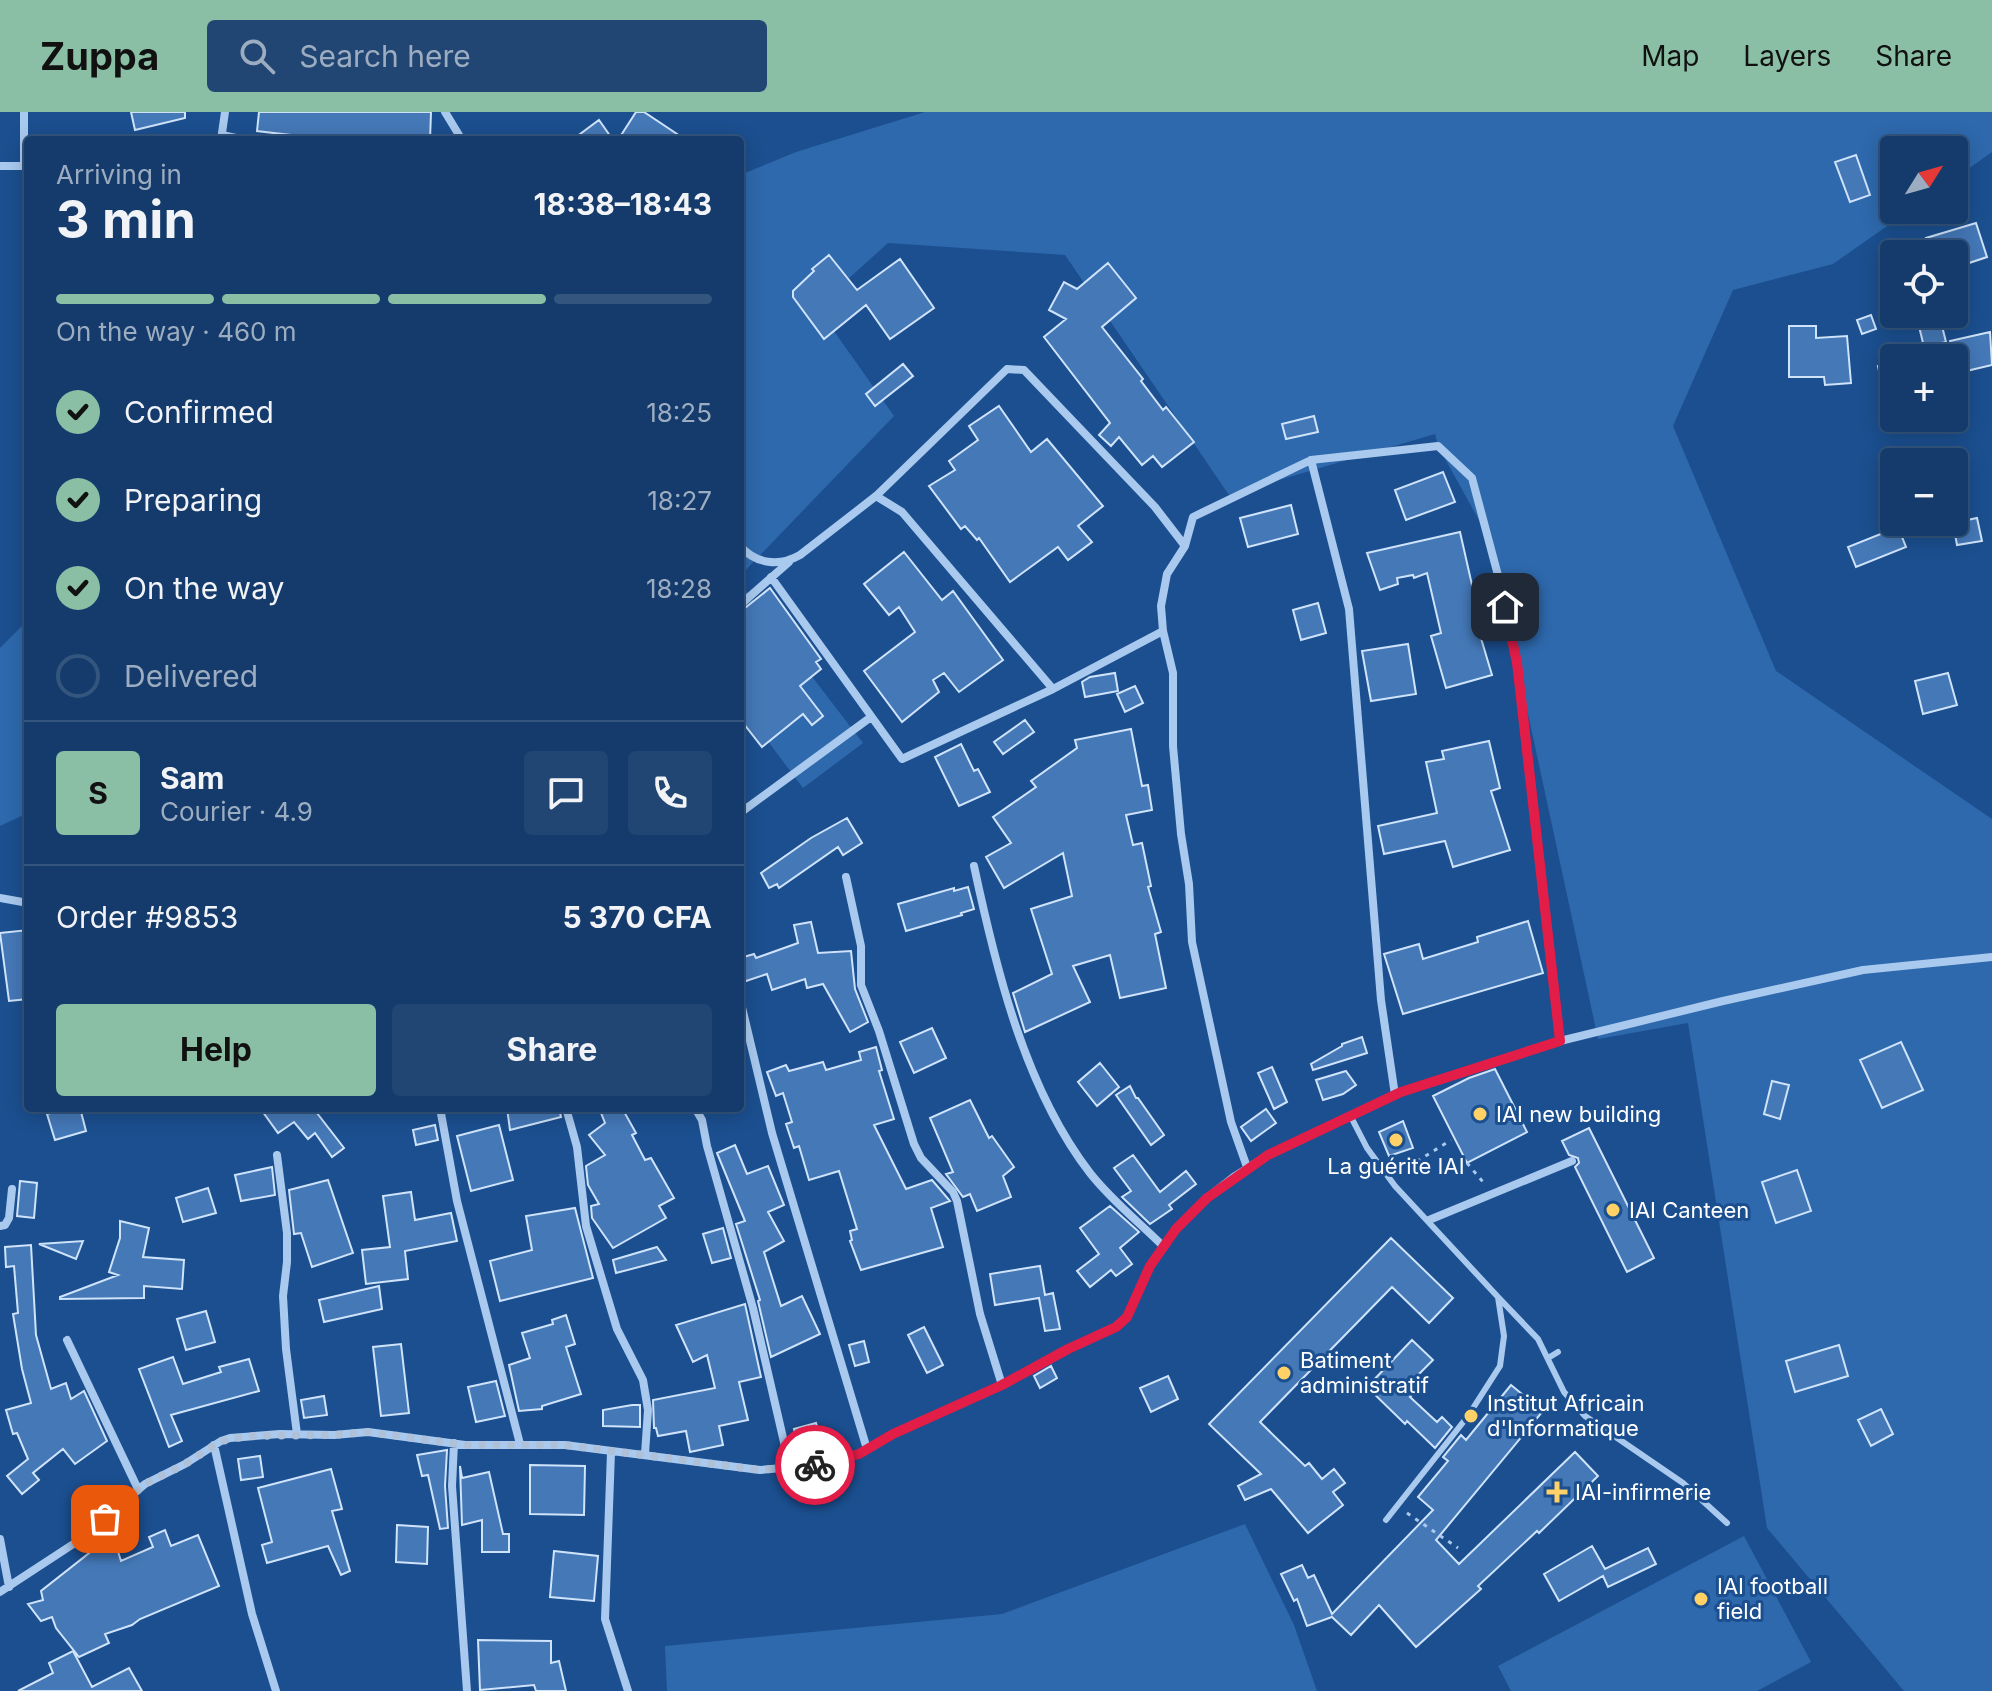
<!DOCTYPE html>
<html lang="en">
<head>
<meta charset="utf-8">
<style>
  :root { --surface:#143b6b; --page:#214673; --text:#f1f3f6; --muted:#9dadc1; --line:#33557e; --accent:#8abfa5 }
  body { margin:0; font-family:Inter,sans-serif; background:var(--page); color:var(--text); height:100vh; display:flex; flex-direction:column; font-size:30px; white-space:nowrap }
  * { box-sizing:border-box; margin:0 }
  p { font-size:26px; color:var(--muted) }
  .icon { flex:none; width:44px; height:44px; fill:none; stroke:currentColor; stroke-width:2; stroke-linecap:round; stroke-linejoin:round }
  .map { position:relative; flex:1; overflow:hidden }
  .panel { position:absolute; left:24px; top:24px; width:720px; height:976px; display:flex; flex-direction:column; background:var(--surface); border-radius:8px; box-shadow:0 4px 20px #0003,0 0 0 2px var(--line) }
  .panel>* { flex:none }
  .needle { width:52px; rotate:53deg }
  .tools { position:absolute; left:1880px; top:24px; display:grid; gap:16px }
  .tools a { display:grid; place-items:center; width:88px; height:88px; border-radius:8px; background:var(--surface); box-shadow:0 4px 20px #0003,0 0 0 2px var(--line); font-size:40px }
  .pin { position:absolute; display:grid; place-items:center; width:68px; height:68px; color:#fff; margin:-34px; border-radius:16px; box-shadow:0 4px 12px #0006 }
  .courier { position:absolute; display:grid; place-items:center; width:80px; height:80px; margin:-40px; border:6px solid #e11d48; border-radius:50%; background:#fff; color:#222; box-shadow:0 2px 10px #0007 }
  .overview em { font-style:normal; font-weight:700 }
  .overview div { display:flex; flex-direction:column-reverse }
  .overview { display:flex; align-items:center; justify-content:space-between; height:136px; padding:0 32px }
  h1 { font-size:52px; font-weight:700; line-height:60px }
  .bar { display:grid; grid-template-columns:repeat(4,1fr); gap:12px 8px; align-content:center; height:96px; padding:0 32px }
  .bar i { height:10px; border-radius:6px; background:var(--line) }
  .bar .selected { background:var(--accent) }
  .bar p { grid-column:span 4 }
  .line { display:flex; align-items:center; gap:20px; padding:0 32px; border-top:2px solid var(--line) }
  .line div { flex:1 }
  .round { display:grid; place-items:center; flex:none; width:84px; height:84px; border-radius:8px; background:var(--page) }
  ol { padding:0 32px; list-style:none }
  li { display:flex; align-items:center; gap:24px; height:88px }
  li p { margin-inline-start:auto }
  li .icon { padding:8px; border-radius:50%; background:var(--accent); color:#111; stroke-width:4 }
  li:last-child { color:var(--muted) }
  li i { width:44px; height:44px; border:4px solid var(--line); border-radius:50% }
  .cta { display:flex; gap:16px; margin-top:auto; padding:16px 32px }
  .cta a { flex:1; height:92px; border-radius:8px; background:var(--accent); color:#111; font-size:32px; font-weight:700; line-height:92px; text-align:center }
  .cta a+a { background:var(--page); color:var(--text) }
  header { display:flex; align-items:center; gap:48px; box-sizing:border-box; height:112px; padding:0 40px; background:var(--accent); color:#111 }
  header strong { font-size:38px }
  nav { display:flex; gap:44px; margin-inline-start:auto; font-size:28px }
  .search { width:560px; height:72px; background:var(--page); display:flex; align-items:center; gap:20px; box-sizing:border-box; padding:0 28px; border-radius:8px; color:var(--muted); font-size:30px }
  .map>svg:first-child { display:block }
  .green { fill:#2e69ad }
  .building { fill:#4478b7; stroke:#cfe3fa; stroke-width:2 }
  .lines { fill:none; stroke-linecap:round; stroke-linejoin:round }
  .path { stroke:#a9c9ee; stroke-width:3; stroke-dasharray:4 6; stroke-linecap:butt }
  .service { stroke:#a9c9ee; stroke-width:6 }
  .minor { stroke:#a9c9ee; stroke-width:8 }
  .done { stroke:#afc1d8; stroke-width:8; stroke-dasharray:0 14.4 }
  .route { stroke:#e11d48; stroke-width:10 }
  .poi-dot { fill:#ffd166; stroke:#1b4f8f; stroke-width:3 }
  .labels { text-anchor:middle; stroke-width:6; stroke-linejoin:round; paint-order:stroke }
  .poi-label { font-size:22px; fill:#fff; stroke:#1b4f8f; text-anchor:start }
</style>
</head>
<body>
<header>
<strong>Zuppa</strong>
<div class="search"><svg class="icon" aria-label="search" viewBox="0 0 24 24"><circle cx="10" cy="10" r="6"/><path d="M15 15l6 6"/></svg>Search here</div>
<nav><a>Map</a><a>Layers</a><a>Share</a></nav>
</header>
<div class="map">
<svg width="1992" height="1579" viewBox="0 0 1992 1579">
  <rect width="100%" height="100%" fill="#1b4f8f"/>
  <!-- green -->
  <path class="green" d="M925 0H1992V40L1954 67V38H1894V98H1910L1833 152 1733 178 1673 314 1776 559 1992 707V1579H1904L1767 1416 1688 911 1598 927 1491 430 1438 334 1435 322 1229 383 1065 143 888 131 817 195 894 304 740 464V63L796 40Z
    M740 471 863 631 803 676 740 592Z
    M28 508V701L0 714V536Z
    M1245 1412 1294 1513 1317 1579H667L665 1534 1002 1502Z
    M1744 1424 1811 1550 1757 1579H1511L1498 1554Z"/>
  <!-- building -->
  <path class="building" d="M131 0H185V6L135 18Z
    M259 0H431L430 28H334L257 19Z
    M636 0H644L686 28H618Z
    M599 8 613 28H572Z
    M1856 43 1870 83 1850 90 1835 50Z
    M1976 111 1987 145 1954 156V142H1931L1926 126Z
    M829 143 857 178 900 147 934 196 890 227 866 193 824 227 793 185V179L814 159 812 157Z
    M1108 151 1136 186 1102 215 1143 267 1141 269 1163 298 1166 295 1194 330 1162 355 1153 344 1142 353 1119 325 1111 334 1099 323 1110 311 1044 225 1066 207 1049 198 1064 170 1077 177Z
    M1939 202 1946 230 1924 235 1917 206Z
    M1871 203 1876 217 1862 222 1857 208Z
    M1789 214H1816V226L1847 224 1851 271 1825 273 1824 265H1789Z
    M1990 220 1992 253 1958 261 1950 229Z
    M1894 251V298H1887L1878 254Z
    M903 252 913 264 875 294 866 282Z
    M999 294 1031 340 1047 327 1103 394 1078 414 1092 430 1068 448 1058 435 1010 470 979 426 977 428 965 414 961 417 929 374 955 358 949 349 978 328 969 314Z
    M1314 304 1318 320 1286 327 1282 312Z
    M1443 360 1455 390 1406 408 1395 378Z
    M1291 393 1298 422 1248 435 1240 406Z
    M1977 406 1982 429 1957 433 1953 411Z
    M1898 415 1906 435 1856 455 1848 435Z
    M1460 420 1477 495 1472 496 1492 563 1446 576 1431 524 1441 521 1427 461 1414 466 1413 463 1397 466 1398 472 1380 478 1367 441Z
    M904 440 942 488 953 479 1003 548 959 580 944 561 933 568 939 580 902 610 864 559 915 520 899 495 889 503 864 472Z
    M770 476 821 547 816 550 821 557 800 574 823 604 812 613 803 602 762 635 740 607V500Z
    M1318 491 1326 521 1301 528 1293 498Z
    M1408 532 1416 582 1371 589 1362 539Z
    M1115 561 1118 579 1085 585 1082 570 1090 565Z
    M1948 561 1957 593 1923 602 1915 569Z
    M1135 574 1143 591 1125 600 1117 582Z
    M1025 608 1034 620 1003 642 994 630Z
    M1131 617 1142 674 1148 673 1152 698 1126 703 1133 733 1142 731 1151 774 1148 775 1161 820 1155 822 1166 876 1120 886 1110 843 1073 854 1090 890 1025 920 1013 881 1052 862 1031 797 1072 784 1063 741 1004 776 986 745 1011 731 993 705 1036 675 1031 669 1077 636 1075 628Z
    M1489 629 1500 676 1491 679 1510 738 1453 755 1445 729 1384 742 1378 714 1437 701 1426 650 1444 647 1442 639Z
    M961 632 974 659 978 657 990 680 959 694 935 645Z
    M847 706 862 731 843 743 838 735 779 776 777 772 769 776 761 761 811 726Z
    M968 775 974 797 961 801 962 803 906 819 898 792 954 776V779Z
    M1528 809 1543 861 1403 902 1384 842 1419 832 1423 847 1478 830 1477 825Z
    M811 810 818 841 851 839 855 877 868 910 850 920 823 872 807 876 805 867 772 878 767 862 740 871V846L754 842 756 846 798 831 794 813Z
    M28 818V887L9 889 0 821Z
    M932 916 946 946 914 961 900 930Z
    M1362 925 1367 941 1313 958 1311 952 1342 934V932Z
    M1901 930 1923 978 1882 996 1860 948Z
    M876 935 882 958 879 959 894 1007 874 1013 906 1077 932 1068 950 1089 931 1096 943 1135 861 1158 850 1129 852 1128 850 1119 857 1117 839 1059 809 1068 799 1034 794 1036 786 1012 792 1010 783 981 776 984 767 960 786 953 789 959 823 950 826 958 861 948 859 940Z
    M1100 951 1119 975 1097 994 1078 970Z
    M1272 955 1287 990 1274 997 1258 961Z
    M1495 957 1527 1020 1467 1051 1433 984 1469 966Z
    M1346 959 1356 973 1343 982 1323 988 1316 968Z
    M1772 969 1789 973 1780 1007 1764 1002Z
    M1130 974 1136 986H1138L1164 1023 1151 1033 1116 983Z
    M970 988 989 1026 992 1024 1014 1055 1003 1064 1011 1085 977 1099 970 1082 963 1085 946 1062 953 1060 930 1006Z
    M68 996H80L86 1019 55 1028 47 1002Z
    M260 996H313L344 1036 332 1045 315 1021 308 1027 294 1010 278 1021Z
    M507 996H559L561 1005 510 1018Z
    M599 996H622L636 1021 632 1023 645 1048 651 1046 674 1086 659 1094 666 1106 613 1136 592 1106 591 1094 599 1092 588 1073 586 1054 605 1043 589 1023 605 1011Z
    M1266 997 1276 1011 1251 1029 1241 1015Z
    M1403 1009 1413 1036 1389 1044 1379 1020Z
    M435 1013 438 1028 416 1033 413 1018Z
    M499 1013 513 1068 471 1079 457 1024Z
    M1589 1016 1654 1146 1627 1160 1575 1055 1579 1051 1578 1046 1569 1043 1562 1029Z
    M735 1033 747 1062 768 1054 784 1093 768 1100 784 1129 764 1140 781 1194 802 1184 820 1222 771 1245 758 1189 760 1188 736 1112 745 1109 717 1041Z
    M1133 1043 1160 1080 1186 1059 1196 1072 1169 1093 1172 1097 1150 1112 1122 1085 1131 1079 1114 1056Z
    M272 1055 275 1083 241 1089 235 1063Z
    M1797 1058 1811 1099 1776 1111 1762 1070Z
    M328 1068 353 1141 312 1155 301 1121 294 1122 289 1078Z
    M20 1069 37 1071 34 1106 17 1104Z
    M208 1076 216 1101 183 1110 176 1086Z
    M411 1080 415 1108 451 1101 457 1129 405 1139 408 1167 366 1172 362 1138 390 1135 383 1084Z
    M1110 1094 1139 1120 1120 1136 1132 1152 1116 1164 1111 1158 1090 1175 1077 1159 1099 1142 1080 1116Z
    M575 1096 593 1166 500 1189 490 1149 532 1138 526 1104Z
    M120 1109 149 1116 143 1145 184 1148 182 1177 144 1174V1186L60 1187V1185L118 1163 109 1160 120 1126Z
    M723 1116 731 1146 712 1151 703 1122Z
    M1391 1126 1453 1186 1429 1211 1392 1175 1260 1310 1305 1354 1309 1351 1322 1367 1334 1357 1345 1371 1333 1380 1343 1393 1308 1421 1271 1377 1245 1388 1238 1374 1261 1362 1209 1312Z
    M83 1129 76 1147 39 1132Z
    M31 1133 36 1223 51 1277 66 1271 71 1287 84 1279 107 1329 75 1352 63 1337 33 1361 39 1368 22 1382 7 1364 28 1347 17 1321 13 1322 6 1298 31 1291 22 1257 13 1202 18 1201 14 1154 6 1155 5 1135Z
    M657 1135 666 1148 616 1161 613 1148Z
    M1040 1154 1045 1183 1053 1181 1060 1217 1045 1219 1039 1186 995 1193 990 1162Z
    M379 1174 382 1197 324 1210 319 1188Z
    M745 1192 761 1265 739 1270 748 1308 719 1314 723 1333 690 1340 686 1319 658 1324 656 1316H654L653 1288 715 1276 707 1243 693 1250 676 1213Z
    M206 1199 215 1230 186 1238 177 1207Z
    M566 1203 575 1232 566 1235 581 1282 542 1294V1297L519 1299 509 1253 530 1246 522 1221 553 1212 552 1208Z
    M924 1215 943 1253 927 1261 908 1223Z
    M1412 1228 1433 1248 1415 1266 1422 1273 1410 1285 1437 1310 1442 1305 1452 1315 1435 1336 1407 1309 1405 1312 1367 1275Z
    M864 1229 869 1250 855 1254 849 1233Z
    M401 1232 409 1301 381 1304 373 1235Z
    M1839 1233 1848 1264 1795 1280 1786 1249Z
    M173 1245 183 1272 221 1260 219 1255 249 1247 259 1279 171 1303 182 1329 169 1335 139 1257Z
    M1051 1254 1057 1266 1040 1276 1034 1264Z
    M1168 1264 1178 1287 1151 1300 1140 1276Z
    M496 1269 505 1304 476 1310 468 1275Z
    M1511 1273 1543 1299 1436 1428 1459 1452 1575 1340 1598 1364 1539 1421 1537 1419 1478 1474 1481 1477 1416 1535 1379 1493 1351 1523 1332 1505 1307 1514 1297 1487 1294 1489 1281 1462 1302 1453 1308 1466 1314 1463 1332 1502 1433 1398 1418 1385 1448 1349 1443 1345 1461 1323 1466 1328Z
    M324 1284 327 1303 304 1306 301 1288Z
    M632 1293H640V1315L603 1314V1298Z
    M1881 1297 1893 1322 1871 1334 1858 1308Z
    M816 1311 820 1325 798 1331 794 1317Z
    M447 1338 445 1374 448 1416 440 1417 428 1363 422 1364 417 1343Z
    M260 1344 263 1365 241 1368 238 1347Z
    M530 1353 585 1354 584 1403 530 1402Z
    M460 1354 462 1366 489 1360 503 1422H509V1440H482V1408L462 1413Z
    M331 1357 342 1397 332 1399 350 1459 341 1463 328 1434 267 1451 262 1433 272 1430 258 1376Z
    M397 1413 428 1415 427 1452 396 1450Z
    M165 1418 171 1434 198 1423 219 1474 140 1507 132 1513 105 1522 109 1531 79 1545 56 1516 52 1505 41 1509 28 1492 43 1488 41 1479 102 1431 114 1427 121 1449 153 1435 149 1425Z
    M1592 1434 1605 1457 1648 1436 1656 1452 1608 1475 1603 1464 1559 1489 1544 1462Z
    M554 1439 598 1444 594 1489 550 1485Z
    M478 1528 551 1529V1551L559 1549 566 1579H536L534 1573 480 1578Z
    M73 1539 92 1575 129 1556 142 1579H18L53 1561 49 1551Z"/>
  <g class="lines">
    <!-- path -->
    <path class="path" d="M1467 1051 1483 1070
      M1400 1060 1451 1028
      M1407 1401 1458 1436"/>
    <!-- service -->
    <path class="service" d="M1350 1003 1367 1036 1395 1074 1498 1185 1504 1224 1500 1254 1468 1304 1386 1408
      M1498 1185 1538 1227 1564 1280 1585 1304 1683 1371 1727 1411
      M1548 1246 1558 1240"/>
    <!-- minor -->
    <path class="minor" d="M24 0V54
      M445 0 462 28
      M222 23 245 28
      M221 28 225 0
      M0 54H27
      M1311 348 1349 497 1381 888 1395 983
      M740 434C756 452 779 455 800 443L876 384 1007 257 1024 258 1155 395 1185 434 1167 462 1161 494 1163 519 1173 561V634L1181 722 1189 772 1192 830 1231 1010 1247 1055
      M1185 434 1193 405 1311 348 1438 334 1472 366 1499 467 1517 551 1560 929
      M771 465 902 647 1053 577 902 400 876 384
      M740 493 789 450
      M1053 577 1163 519
      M740 701 871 605
      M974 754C996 857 1025 977 1090 1061 1111 1088 1140 1111 1164 1135
      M846 765 861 834V873L879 919 914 1032 921 1046 953 1080 957 1089 980 1202 1002 1273
      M0 786 28 791
      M740 887 772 1021 867 1337
      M440 996 457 1089 520 1332
      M566 996 577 1035 586 1114 617 1217 643 1268 648 1298 645 1342
      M695 996 702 1008 707 1034 753 1196 790 1356
      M277 1043 287 1121V1150L283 1184 286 1237 297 1322
      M1429 1108 1572 1049
      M0 1114 5 1113 9 1106 12 1077
      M67 1228 138 1377
      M454 1331 452 1374 467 1579
      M214 1333 252 1502 276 1579
      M611 1340 605 1507 628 1579
      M0 1427 9 1475
      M0 1480 81 1427 145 1372 185 1352 221 1329 230 1326 280 1322 334 1323 368 1320 465 1333H565L760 1358 817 1353 859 1342 893 1322 1002 1273 1068 1237 1116 1215 1127 1205 1150 1154 1176 1117 1207 1086 1235 1064 1268 1043 1401 980 1560 929 1723 889 1863 858 1992 845"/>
  </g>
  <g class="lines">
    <!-- done -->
    <path class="done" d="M105 1407 145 1372 185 1352 221 1329 248 1324 334 1323 368 1320 465 1333H565L760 1358 815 1353"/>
    <!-- route -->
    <path class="route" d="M815 1353 859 1342 893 1322 1002 1273 1068 1237 1116 1215 1127 1205 1150 1154 1176 1117 1207 1086 1268 1043 1401 980 1560 929 1517 551 1505 495"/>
  </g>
  <!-- markers -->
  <g class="poi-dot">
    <circle cx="1480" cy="1002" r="8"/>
    <circle cx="1396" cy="1028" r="8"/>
    <circle cx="1613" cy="1098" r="8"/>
    <circle cx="1284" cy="1261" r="8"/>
    <circle cx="1471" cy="1304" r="8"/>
    <path d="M1553 1368h8v8h8v8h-8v8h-8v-8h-8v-8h8z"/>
    <circle cx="1701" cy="1487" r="8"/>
  </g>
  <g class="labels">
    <!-- poi labels -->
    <g class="poi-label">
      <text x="1496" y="1010">IAI new building</text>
      <text x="1396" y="1062" text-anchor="middle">La guérite IAI</text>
      <text x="1629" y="1106">IAI Canteen</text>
      <text x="1300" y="1256">Batiment<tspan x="1300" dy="25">administratif</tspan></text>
      <text x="1487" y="1299">Institut Africain<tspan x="1487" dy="25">d'Informatique</tspan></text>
      <text x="1575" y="1388">IAI-infirmerie</text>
      <text x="1717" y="1482">IAI football<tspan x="1717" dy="25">field</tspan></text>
    </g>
  </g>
</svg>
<div class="tools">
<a><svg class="needle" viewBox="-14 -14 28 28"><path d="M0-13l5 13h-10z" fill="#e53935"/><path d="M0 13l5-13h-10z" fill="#9dadc1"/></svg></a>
<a><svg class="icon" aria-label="locate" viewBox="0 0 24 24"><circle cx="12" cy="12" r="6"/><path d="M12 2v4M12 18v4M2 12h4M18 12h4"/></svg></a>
<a>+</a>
<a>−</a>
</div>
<div class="pin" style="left:105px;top:1407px;background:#ea580c"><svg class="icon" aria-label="bag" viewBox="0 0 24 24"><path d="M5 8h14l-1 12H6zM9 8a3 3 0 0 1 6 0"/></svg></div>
<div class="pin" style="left:1505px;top:495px;background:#1f2937"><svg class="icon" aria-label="home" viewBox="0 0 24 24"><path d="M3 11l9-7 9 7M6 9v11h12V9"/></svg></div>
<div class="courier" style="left:815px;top:1353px"><svg class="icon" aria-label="bike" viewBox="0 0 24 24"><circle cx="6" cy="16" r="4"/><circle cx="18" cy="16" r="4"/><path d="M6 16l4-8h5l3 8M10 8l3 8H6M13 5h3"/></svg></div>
<section class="panel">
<div class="overview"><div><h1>3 min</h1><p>Arriving in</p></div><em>18:38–18:43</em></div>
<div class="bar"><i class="selected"></i><i class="selected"></i><i class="selected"></i><i></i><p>On the way · 460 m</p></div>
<ol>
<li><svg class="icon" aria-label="check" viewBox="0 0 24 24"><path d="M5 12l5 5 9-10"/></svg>Confirmed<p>18:25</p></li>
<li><svg class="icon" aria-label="check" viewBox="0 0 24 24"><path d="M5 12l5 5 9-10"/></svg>Preparing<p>18:27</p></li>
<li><svg class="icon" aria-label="check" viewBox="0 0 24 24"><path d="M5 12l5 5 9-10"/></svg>On the way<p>18:28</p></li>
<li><i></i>Delivered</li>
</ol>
<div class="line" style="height:144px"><b class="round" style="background:var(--accent);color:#111">S</b><div><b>Sam</b><p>Courier · 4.9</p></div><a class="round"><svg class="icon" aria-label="chat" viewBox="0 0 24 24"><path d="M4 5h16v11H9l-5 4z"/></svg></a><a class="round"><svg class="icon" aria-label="phone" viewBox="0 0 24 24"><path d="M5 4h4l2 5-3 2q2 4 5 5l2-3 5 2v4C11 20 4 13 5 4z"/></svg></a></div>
<div class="line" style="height:104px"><div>Order #9853</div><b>5 370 CFA</b></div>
<div class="cta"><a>Help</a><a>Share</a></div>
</section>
</div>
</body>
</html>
